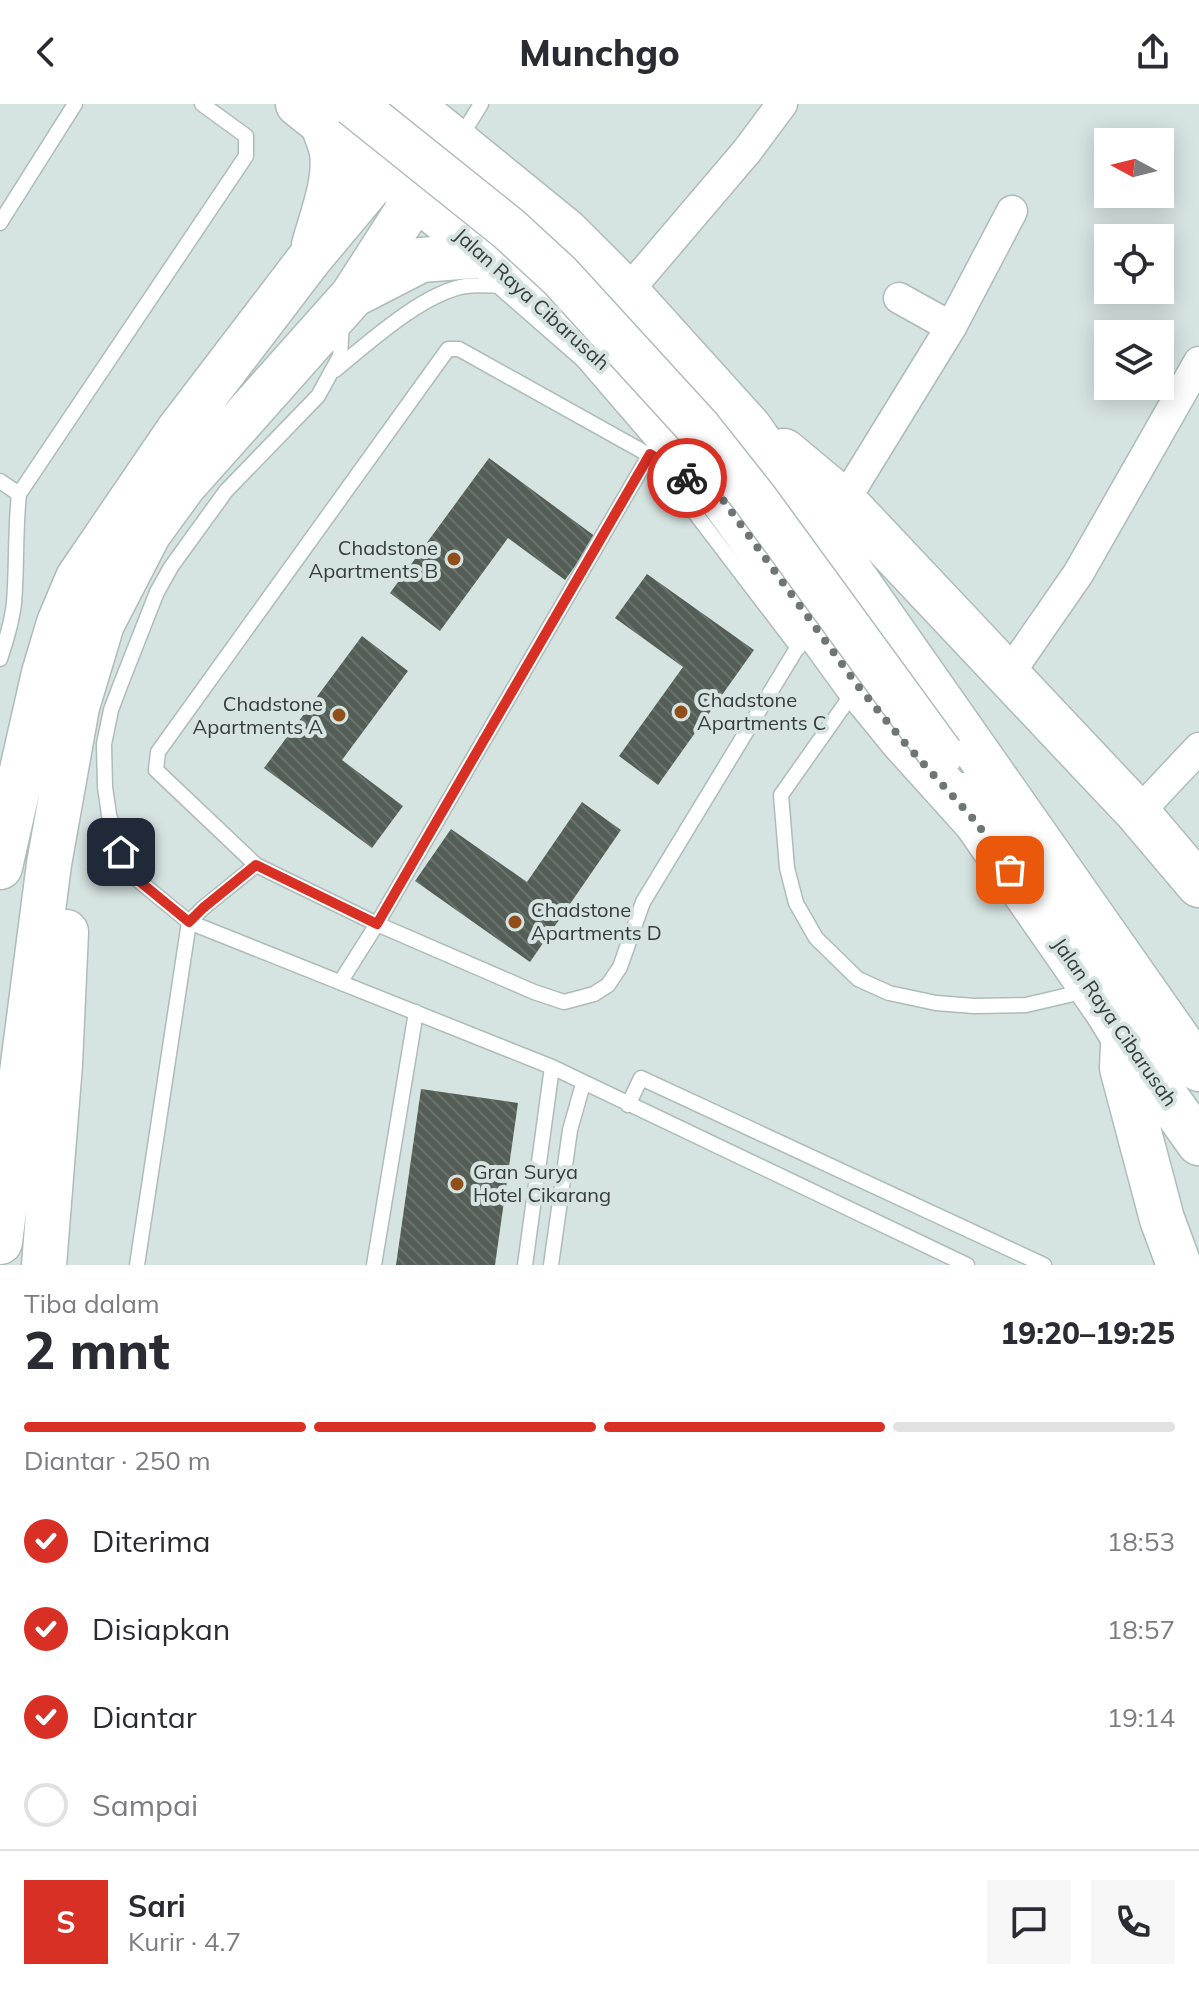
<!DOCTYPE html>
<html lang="id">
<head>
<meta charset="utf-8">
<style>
  :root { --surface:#fff; --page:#f7f7f7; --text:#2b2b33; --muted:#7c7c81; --line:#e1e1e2; --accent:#d93025 }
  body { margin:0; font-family:Mulish,sans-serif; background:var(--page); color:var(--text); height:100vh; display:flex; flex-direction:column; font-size:30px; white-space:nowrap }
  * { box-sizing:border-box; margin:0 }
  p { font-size:26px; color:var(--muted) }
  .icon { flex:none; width:44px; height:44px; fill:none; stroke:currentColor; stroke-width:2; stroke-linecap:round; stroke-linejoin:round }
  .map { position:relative; height:1161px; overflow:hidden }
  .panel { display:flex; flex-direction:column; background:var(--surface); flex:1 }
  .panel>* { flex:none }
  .needle { width:52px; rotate:277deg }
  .buttons { position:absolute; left:1094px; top:24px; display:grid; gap:16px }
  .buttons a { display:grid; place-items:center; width:80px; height:80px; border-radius:0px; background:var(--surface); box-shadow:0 4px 20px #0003; font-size:40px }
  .pin { position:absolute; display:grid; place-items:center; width:68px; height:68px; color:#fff; margin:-34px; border-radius:16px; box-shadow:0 4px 12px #0006 }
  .courier { position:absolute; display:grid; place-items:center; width:80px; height:80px; margin:-40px; border:6px solid #d93025; border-radius:50%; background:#fff; color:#222; box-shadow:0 2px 10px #0007 }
  .headline em { font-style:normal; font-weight:800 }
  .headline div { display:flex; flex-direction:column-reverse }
  .headline { display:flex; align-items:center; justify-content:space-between; height:136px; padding:0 24px }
  h1 { font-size:52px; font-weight:800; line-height:60px }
  .bar { display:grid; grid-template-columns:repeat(4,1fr); gap:12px 8px; align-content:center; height:96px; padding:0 24px }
  .bar i { height:10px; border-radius:6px; background:var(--line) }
  .bar .current { background:var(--accent) }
  .bar p { grid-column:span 4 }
  .line { display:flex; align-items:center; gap:20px; padding:0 24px; border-top:2px solid var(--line) }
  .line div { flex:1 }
  .round { display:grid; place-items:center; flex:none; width:84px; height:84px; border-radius:0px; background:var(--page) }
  ol { padding:0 24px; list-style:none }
  li { display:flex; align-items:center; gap:24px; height:88px }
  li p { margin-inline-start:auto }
  li .icon { padding:8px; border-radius:50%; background:var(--accent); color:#fff; stroke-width:4 }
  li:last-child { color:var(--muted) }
  li i { width:44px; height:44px; border:4px solid var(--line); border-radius:50% }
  header { display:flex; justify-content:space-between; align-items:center; height:104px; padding:0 24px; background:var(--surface); font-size:36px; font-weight:800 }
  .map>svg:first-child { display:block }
  .building { fill:url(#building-back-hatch) }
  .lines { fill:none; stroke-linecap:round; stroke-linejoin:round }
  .service-casing { stroke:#aebcb9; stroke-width:17 }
  .minor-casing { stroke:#aebcb9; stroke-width:33 }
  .primary-casing { stroke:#aebcb9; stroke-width:47 }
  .motorway-casing { stroke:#aebcb9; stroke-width:47 }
  .service { stroke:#fff; stroke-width:14 }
  .minor { stroke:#fff; stroke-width:30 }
  .primary { stroke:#fff; stroke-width:44 }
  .motorway { stroke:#fff; stroke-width:44 }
  .primary-bridge-casing { stroke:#aebcb9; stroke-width:47; stroke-linecap:butt }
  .primary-bridge { stroke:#fff; stroke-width:44 }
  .done { stroke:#6e7674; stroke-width:8; stroke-dasharray:0 14.4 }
  .route { stroke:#d93025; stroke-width:10 }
  .poi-dot { fill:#904e1b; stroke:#d6e4e1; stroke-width:3 }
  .labels { text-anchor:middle; stroke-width:8; stroke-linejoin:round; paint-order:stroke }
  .street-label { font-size:20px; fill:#363b3a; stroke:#d6e4e1 }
  .poi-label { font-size:20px; fill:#363b3a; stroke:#d6e4e1; text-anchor:start }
</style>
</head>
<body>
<header><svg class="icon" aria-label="back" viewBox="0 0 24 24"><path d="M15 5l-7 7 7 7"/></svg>Munchgo<svg class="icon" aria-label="share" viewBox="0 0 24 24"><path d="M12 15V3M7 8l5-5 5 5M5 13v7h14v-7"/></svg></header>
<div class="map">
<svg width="1199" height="1161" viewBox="0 0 1199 1161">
  <defs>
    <pattern id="building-back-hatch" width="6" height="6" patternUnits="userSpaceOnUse" patternTransform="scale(2)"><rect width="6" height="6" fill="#545e57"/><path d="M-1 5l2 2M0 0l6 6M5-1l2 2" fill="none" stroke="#6a726d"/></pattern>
  </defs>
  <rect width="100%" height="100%" fill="#d6e4e1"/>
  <!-- building -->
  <path class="building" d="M489 354 596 433 565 476 508 434 440 527 390 489Z
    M647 470 754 546 658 681 619 652 683 563 615 514Z
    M362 532 408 567 342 656 403 702 372 744 264 664Z
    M582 698 621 726 530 858 415 777 451 725 527 778Z
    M421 985 518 999 495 1161H396Z"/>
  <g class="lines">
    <!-- service casing -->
    <g class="service-casing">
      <path id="service" d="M460 34 481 0
        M0 119 75 0
        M342 219 340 252 318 292 226 387 171 463 157 488 120 582 111 606 104 640 105 683 109 711 121 748 133 772 189 818 552 963 967 1161
        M335 266C368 239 424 188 466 182 478 180 492 182 504 182
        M676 366 459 245H448L158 648 156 666 256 761 377 820 534 888 564 898 594 890 608 881 620 863 643 798 808 526
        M0 377 19 390
        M0 555C6 537 12 518 14 499 17 463 15 426 19 390L246 52V32L202 0
        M855 586 781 691 787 764 796 799 816 834 858 875 889 889 936 899 974 902 1026 901 1086 887
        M341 877 377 820 650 350 798 544
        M628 1001 641 974 1044 1161
        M137 1161 189 818 203 804 256 761
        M374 1161 416 908
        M525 1161 552 963
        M551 1161 570 1026 583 980"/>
    </g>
    <!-- minor casing -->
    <g class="minor-casing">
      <path id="minor" d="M627 188 747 47 782 0
        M899 194 951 223
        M844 397 951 223 1012 107
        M1008 571 1078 470 1199 258
        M1138 709 1199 644"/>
    </g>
    <!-- primary casing -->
    <g class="primary-casing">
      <path id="primary" d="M298 0 458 127 593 245 723 396 858 582 903 637 976 718
        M410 0 566 127 627 188 749 323 1199 965
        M784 347 844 397 1138 709 1199 781
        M962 691 976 718 1106 905 1124 934 1199 1039
        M1123 940 1122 964 1162 1115 1179 1161"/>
    </g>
    <!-- motorway casing -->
    <g class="motorway-casing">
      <path id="motorway" d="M314 141C322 112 336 78 332 48 330 38 325 28 322 18
        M355 190 421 156 485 151
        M0 763 44 569 59 519 78 474 178 327 310 154 427 14
        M0 1138 49 760 77 603 102 520 149 429 184 381 353 191 416 93 458 38
        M44 1161 60 960 66 828"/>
    </g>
    <!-- service -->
    <use href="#service" class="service"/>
    <!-- minor -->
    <use href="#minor" class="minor"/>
    <!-- primary -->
    <use href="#primary" class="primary"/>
    <!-- motorway -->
    <use href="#motorway" class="motorway"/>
    <!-- primary-bridge casing -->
    <g class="primary-bridge-casing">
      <path id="primary-bridge" d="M353 0 509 125 560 172 698 323 755 395 941 650"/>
    </g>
    <!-- primary-bridge -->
    <use href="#primary-bridge" class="primary-bridge"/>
  </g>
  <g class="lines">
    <!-- done -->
    <path class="done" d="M687 374 723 396 858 582 903 637 976 718 1010 766"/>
    <!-- route -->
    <path class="route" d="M121 748 133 772 189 818 203 804 256 761 377 820 650 350 687 374"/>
  </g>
  <!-- markers -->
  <g class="poi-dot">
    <circle cx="454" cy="455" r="8"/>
    <circle cx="681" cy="608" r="8"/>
    <circle cx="339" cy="611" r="8"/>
    <circle cx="515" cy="818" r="8"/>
    <circle cx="457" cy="1080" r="8"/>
  </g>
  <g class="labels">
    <!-- street labels -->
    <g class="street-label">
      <text transform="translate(532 195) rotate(42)" y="7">Jalan Raya Cibarusah</text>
      <text transform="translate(1115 918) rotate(55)" y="7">Jalan Raya Cibarusah</text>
    </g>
    <!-- poi labels -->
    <g class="poi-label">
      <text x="438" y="451" text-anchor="end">Chadstone<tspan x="438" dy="23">Apartments B</tspan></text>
      <text x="697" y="603">Chadstone<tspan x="697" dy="23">Apartments C</tspan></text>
      <text x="323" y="607" text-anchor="end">Chadstone<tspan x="323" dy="23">Apartments A</tspan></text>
      <text x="531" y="813">Chadstone<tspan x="531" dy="23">Apartments D</tspan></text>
      <text x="473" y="1075">Gran Surya<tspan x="473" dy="23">Hotel Cikarang</tspan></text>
    </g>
  </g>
</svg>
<div class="buttons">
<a><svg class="needle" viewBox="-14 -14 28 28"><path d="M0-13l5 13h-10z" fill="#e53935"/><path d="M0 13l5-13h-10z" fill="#7c7c81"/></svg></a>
<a><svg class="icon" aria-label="locate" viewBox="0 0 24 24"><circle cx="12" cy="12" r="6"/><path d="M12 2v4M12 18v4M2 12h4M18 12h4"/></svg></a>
<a><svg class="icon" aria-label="layers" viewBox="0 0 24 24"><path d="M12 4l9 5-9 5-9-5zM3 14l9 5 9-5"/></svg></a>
</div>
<div class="pin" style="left:1010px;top:766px;background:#ea580c"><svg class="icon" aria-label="bag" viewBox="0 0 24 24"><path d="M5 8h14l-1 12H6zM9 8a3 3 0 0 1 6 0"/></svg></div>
<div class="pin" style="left:121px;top:748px;background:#1f2937"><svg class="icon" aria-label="home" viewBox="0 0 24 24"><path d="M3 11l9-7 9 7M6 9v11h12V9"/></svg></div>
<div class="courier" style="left:687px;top:374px"><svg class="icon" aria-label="bike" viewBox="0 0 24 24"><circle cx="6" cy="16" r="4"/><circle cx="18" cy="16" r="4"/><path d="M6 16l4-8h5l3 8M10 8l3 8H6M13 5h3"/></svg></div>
</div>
<section class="panel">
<div class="headline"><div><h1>2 mnt</h1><p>Tiba dalam</p></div><em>19:20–19:25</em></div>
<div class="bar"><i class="current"></i><i class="current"></i><i class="current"></i><i></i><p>Diantar · 250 m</p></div>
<ol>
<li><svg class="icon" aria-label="check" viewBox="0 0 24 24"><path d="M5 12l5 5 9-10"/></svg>Diterima<p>18:53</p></li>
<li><svg class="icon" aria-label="check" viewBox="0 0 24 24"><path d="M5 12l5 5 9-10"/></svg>Disiapkan<p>18:57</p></li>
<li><svg class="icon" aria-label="check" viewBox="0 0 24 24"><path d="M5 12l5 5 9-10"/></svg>Diantar<p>19:14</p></li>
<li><i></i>Sampai</li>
</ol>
<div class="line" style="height:144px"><b class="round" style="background:var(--accent);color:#fff">S</b><div><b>Sari</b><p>Kurir · 4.7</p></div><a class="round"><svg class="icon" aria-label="chat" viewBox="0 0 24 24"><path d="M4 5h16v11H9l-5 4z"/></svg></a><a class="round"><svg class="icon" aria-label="phone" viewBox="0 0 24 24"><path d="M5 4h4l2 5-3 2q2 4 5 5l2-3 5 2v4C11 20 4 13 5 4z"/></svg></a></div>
</section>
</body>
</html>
